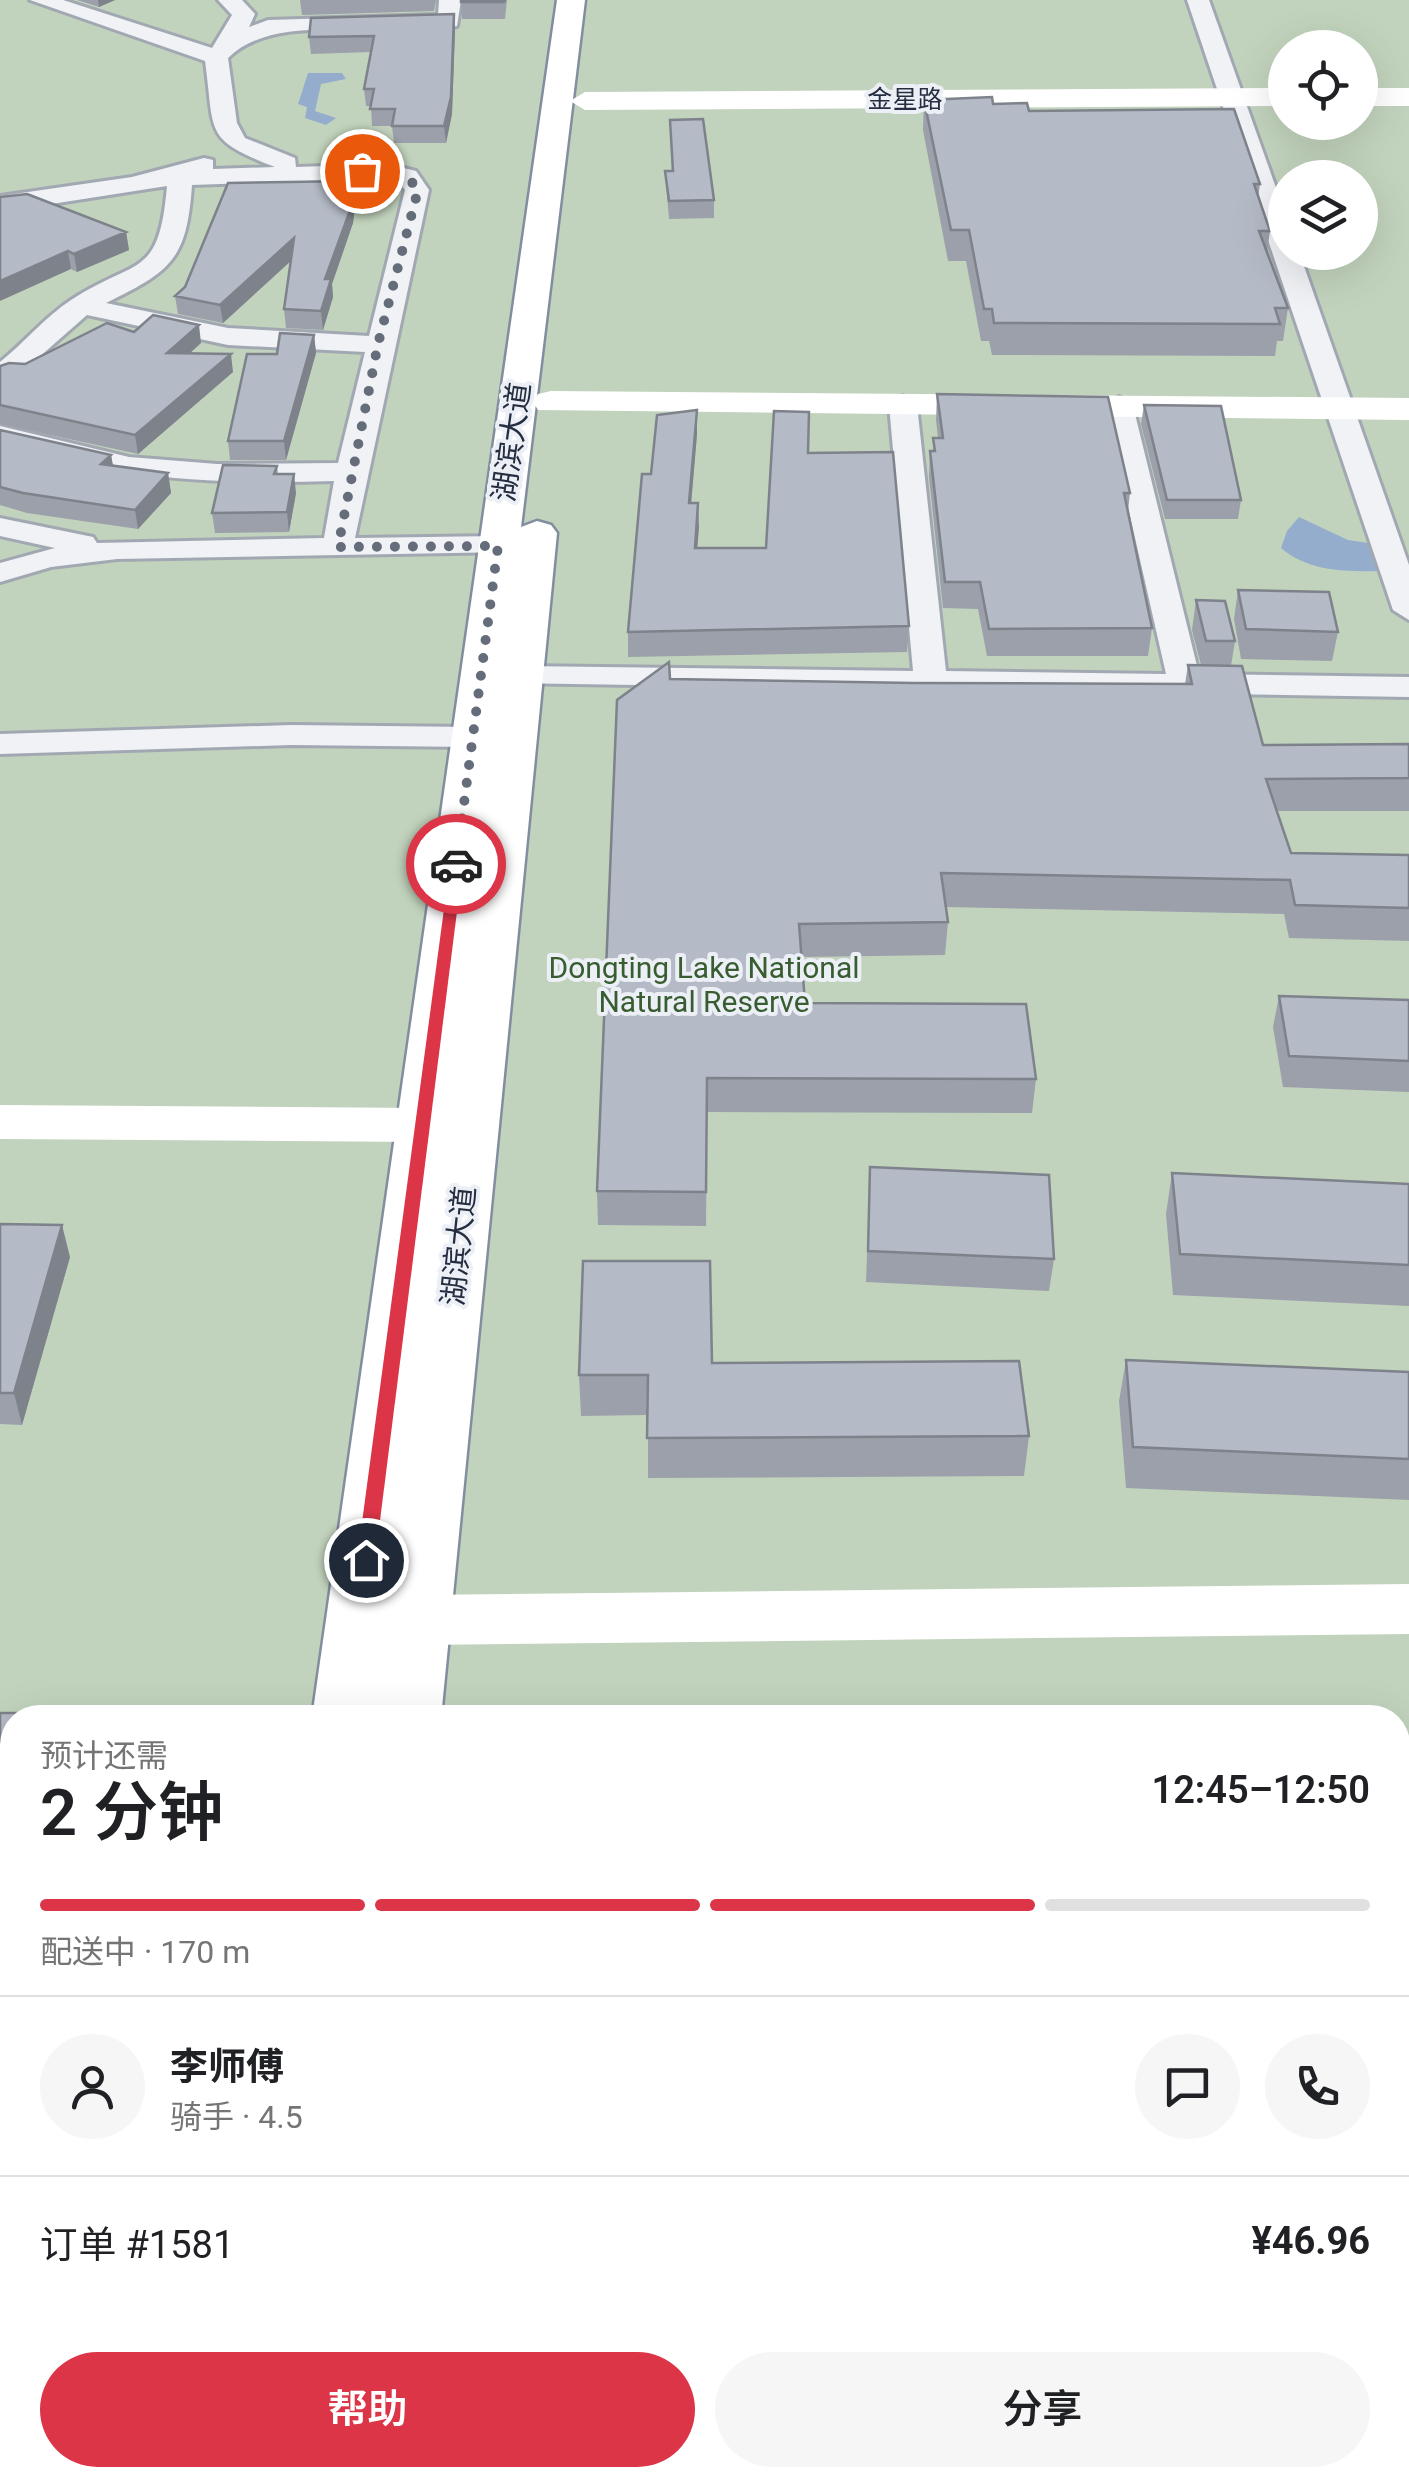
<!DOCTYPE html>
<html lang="zh">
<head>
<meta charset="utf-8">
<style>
  :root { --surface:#fff; --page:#f6f6f6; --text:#202124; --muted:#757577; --line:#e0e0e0; --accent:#db3547 }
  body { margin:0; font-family:Roboto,"Noto Sans SC",sans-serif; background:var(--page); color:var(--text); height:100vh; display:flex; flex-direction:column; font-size:38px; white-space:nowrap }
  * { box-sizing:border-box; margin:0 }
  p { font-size:32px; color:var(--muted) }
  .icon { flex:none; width:55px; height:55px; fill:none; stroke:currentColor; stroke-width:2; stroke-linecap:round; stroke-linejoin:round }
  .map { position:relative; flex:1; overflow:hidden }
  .sheet { position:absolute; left:0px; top:1705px; width:1410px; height:782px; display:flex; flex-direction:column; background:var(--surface); border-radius:40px 40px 0 0; box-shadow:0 10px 40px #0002 }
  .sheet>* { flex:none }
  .fabs { position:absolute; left:1268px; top:30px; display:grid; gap:20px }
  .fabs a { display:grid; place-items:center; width:110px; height:110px; border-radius:50%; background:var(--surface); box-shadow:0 10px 40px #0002; font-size:50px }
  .pin { position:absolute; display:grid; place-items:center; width:85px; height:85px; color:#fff; margin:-42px; border:5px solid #fff; border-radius:50%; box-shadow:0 2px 10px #0007 }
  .courier { position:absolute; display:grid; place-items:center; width:100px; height:100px; margin:-50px; border:8px solid #db3547; border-radius:50%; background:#fff; color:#222; box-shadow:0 2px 12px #0007 }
  .summary em { font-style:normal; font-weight:600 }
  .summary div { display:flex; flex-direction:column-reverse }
  .summary { display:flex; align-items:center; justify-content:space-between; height:170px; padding:0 40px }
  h1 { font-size:65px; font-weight:600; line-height:75px }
  .bar { display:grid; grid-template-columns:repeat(4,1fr); gap:15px 10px; align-content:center; height:120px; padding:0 40px }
  .bar i { height:12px; border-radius:8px; background:var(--line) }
  .bar .selected { background:var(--accent) }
  .bar p { grid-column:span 4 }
  .line { display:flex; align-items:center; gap:25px; padding:0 40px; border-top:2px solid var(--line) }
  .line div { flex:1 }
  .round { display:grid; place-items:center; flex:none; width:105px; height:105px; border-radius:52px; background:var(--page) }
  .primary-button { display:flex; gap:20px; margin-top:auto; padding:20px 40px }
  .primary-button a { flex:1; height:115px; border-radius:60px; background:var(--accent); color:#fff; font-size:40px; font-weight:600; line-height:115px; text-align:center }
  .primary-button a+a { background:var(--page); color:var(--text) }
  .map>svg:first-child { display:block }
  .green { fill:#c2d3bd; fill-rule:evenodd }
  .water { fill:#94adcc }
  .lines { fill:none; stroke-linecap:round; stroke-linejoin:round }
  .street-casing { stroke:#a2a8b2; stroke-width:6 }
  .highway-casing { stroke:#838da0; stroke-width:5 }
  .street { fill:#f0f2f6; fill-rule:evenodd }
  .secondary { fill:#fff; fill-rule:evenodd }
  .highway { fill:#fff; fill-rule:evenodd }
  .wall { fill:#9ba0aa }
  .shaded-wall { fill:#7e828b }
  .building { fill:#b4bac6; stroke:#7e828b; stroke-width:2.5 }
  .route { fill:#db3547 }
  .done { stroke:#656d7b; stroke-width:10; stroke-dasharray:0 18 }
  .labels { text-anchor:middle; stroke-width:8; stroke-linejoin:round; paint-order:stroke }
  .far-street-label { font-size:25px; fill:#252e40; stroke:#ecf0f6 }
  .street-label { font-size:30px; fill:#252e40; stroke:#ecf0f6 }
  .park-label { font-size:30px; fill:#385d31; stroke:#ecf0f6 }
</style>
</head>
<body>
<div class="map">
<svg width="1409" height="2486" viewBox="0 0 1409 2486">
  <rect width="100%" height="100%" fill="#dde1e8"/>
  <!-- green -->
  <path class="green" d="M0 0H1409V2486H0ZM1285 48H1360V122H1285ZM1285 178H1360V252H1285ZM12 1718H1398V2475H12Z"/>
  <!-- water -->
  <path class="water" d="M308 73H342L346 79 321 84 315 111 336 118 326 125 305 118 307 107 298 104Z
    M1299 517 1348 540 1402 548 1395 571C1354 571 1313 575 1281 548L1287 531Z"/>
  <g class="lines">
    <!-- street casing -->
    <g class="street-casing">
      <path id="street" d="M30 0H63L212 48 232 15 218 0H242L255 14 249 27 268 20 438 15 439 0H461L457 26C391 42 278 8 228 58L237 123 245 138 295 158 296 167 387 164 416 171 429 190 355 538 498 536 509 538 513 545 509 552 117 559 51 567 0 582V563L55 548 0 536V518L93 537 97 543 324 538 334 481C220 485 109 479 0 444V426L129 457 217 464 338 463 365 352 228 345 87 315 21 373 0 383V362C24 343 45 317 71 300 137 257 159 280 167 186L0 212V196L132 177 204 158 213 160V169L275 167C203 139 215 134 205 61ZM387 178 398 181 405 190 369 336 228 328 106 303C171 271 187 260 192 185Z
        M1187 0H1209L1285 213V252H1299L1409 565V620L1393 610Z
        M903 396 917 405 946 671 1166 674 1105 406 1119 397 1133 406 1199 674 1409 677V697L509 683 504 676 509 669 521 666 913 671 889 405Z
        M291 725 473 727 485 730 490 737 485 744 473 747 291 745 0 754V734Z
        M1398 2276H1409V2336L1398 2335Z
        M1093 2475H1157L1159 2486H1095Z"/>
    </g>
    <!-- highway casing -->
    <g class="highway-casing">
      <path id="highway" d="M557 0H585L521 527 537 521 551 525 557 533 441 1718H312Z
        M206 2475H368L367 2486H204Z"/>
    </g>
    <!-- street -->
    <use href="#street" class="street"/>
    <!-- secondary -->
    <path class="secondary" d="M1285 88V106L585 110 570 101 585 92Z
      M1360 88H1409V106H1360Z
      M551 391 1409 398V420L538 410 533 402 538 394Z
      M0 1105 422 1108 441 1113 448 1125 441 1137 422 1142 0 1139Z
      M1409 1584V1634L418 1645 396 1638 386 1620 396 1602 418 1595Z"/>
    <!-- highway -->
    <use href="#highway" class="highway"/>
  </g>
  <!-- wall -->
  <path class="wall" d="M77 0H115L99 7Z
    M300 0H436L434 11 302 15Z
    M461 0H507L505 19H462Z
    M454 14 455 30 452 114 446 143H394L392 126H372L371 106H366L364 89 371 52 311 54 309 37Z
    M924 100 993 104 1029 111 1260 184 1258 198 1270 231 1267 252 1288 308 1283 341H1277L1275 356 992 355 989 341H981L966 261H948L923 130Z
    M670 120 714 200V218L669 219 665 171H672Z
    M0 197 126 232 129 250 77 272 71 269Z
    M356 198 353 223 332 284 333 297 323 330 286 328 284 309 291 261 223 323 178 314 175 296Z
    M134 332 201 343 190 353 233 372 138 454 0 424V366L25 364Z
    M314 335 316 353 286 460H230L228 441 277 354Z
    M937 394 1130 493 1128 511 1152 628 1148 656H987L978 609 943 608 929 477 930 451H933V438H938L936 420Z
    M1144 405 1241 500 1238 519H1165L1141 424Z
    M697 410V434L691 503H698L697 548H766L808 453 909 626 907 652 628 657V632L651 474Z
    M0 430 111 455 113 465 168 473 171 493 138 529 27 513 0 505Z
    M277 466 278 474 296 493 289 532 215 533 212 513Z
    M1238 590 1338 632 1332 661 1241 659 1234 619Z
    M1196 600 1235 641 1231 666 1263 745 1409 744V811H1277L1291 853 1409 855V941L1289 938 1284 914 945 907 948 922 945 955 802 957 805 1003 1036 1079 1032 1113 707 1112 706 1226 598 1225 597 1191 670 679 914 683 1185 684 1188 665H1201L1192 630Z
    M1279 996 1409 1000V1092L1283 1087 1273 1027Z
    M870 1167 1054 1259 1049 1291 866 1282Z
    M1172 1173 1409 1184V1306L1173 1295 1166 1214Z
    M0 1224 70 1257 22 1425 0 1424Z
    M1126 1360 1409 1372V1500L1126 1488 1119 1401Z
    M712 1363 1029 1436 1024 1476 648 1478V1415L581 1416 579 1375Z
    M0 1713H17L18 1718H12L2 1852H12V2046H0Z
    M0 2099 12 2100V2359H0Z
    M1163 2475H1398L1409 2486H1165Z"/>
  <!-- shaded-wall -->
  <path class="shaded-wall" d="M98 0H115L99 7Z
    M454 14 455 30 452 114 446 143 444 126Z
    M355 181 356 198 353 223 332 284 333 297 323 330 321 311 325 279Z
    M126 232 129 250 77 272 74 254Z
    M294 238 296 256 223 323 220 305Z
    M68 251 71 269 0 301V281Z
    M199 325 201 343 170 371 167 353Z
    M314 335 316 353 286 460 284 441Z
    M231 354 233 372 138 454 135 435Z
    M697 410V434L689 528V503Z
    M111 455 114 474 101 464Z
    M168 473 171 493 138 529 135 510Z
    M294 474 296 493 289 532 287 512Z
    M698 503 699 528 695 574V548Z
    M62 1225 70 1257 22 1425 14 1393Z
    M12 1730V1813L0 1859V1775Z"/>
  <!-- building -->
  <path class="building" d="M461 0H505L504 2H461Z
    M454 14 451 97 444 126H392L395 109H370L374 89H364L374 36 309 37 311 18Z
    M992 97 993 104 1027 103 1029 111 1234 109 1260 184H1254L1270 231H1259L1288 308H1275L1280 324 994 323 992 309H984L969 230H951L924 100Z
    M703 119 714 200 669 201 665 171H673L670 120Z
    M355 181 352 205 325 279H331L321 311 284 309 294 238 220 305 175 296 185 287 228 183Z
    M27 194 126 232 74 254 68 251 0 281V197Z
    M153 315 199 325 167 353 231 354 135 435 0 405V366L9 363 25 364 107 323 134 332Z
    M280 333 314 335 284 441H228L247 354H277Z
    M937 394 1108 397 1130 493H1124L1152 628 989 629 980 582H945L930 451H935L933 438H943Z
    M1144 405 1221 406 1241 500H1167Z
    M697 410 689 503H698L695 548H766L774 411 809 412 808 453 893 452 909 626 628 632 642 474H651L657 415Z
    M0 430 111 455 101 464 168 473 135 510 23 493 0 487Z
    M223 465 277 466 274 474H294L287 512 212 513Z
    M1238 590 1329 592 1338 632 1246 629Z
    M1196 600 1225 601 1235 641H1206Z
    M669 662 670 679 914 683 1192 684 1188 665 1242 666 1263 745 1409 744V778L1266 779 1291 853 1409 855V908L1295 905 1290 880 941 873 948 922 799 924 805 1003 1026 1004 1036 1079 707 1078 706 1192 597 1191 617 700Z
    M1279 996 1409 1000V1061L1289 1056Z
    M870 1167 1049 1175 1054 1259 868 1251Z
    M1172 1173 1409 1184V1265L1180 1254Z
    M0 1224 62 1225 14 1393H0Z
    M583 1261H710L712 1363 1019 1361 1029 1436 647 1438 648 1375H579Z
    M1126 1360 1409 1372V1459L1133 1447Z
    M0 1713H17L16 1718H12V1730L0 1775Z
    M1066 1713 1303 1718H1067Z
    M0 1852H12V2009H0Z
    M0 2099 12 2100V2333L0 2332Z
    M1398 2431H1409V2486H1175L1174 2475H1398Z
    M528 2475H586V2486H527Z
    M645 2475H1072L1073 2486H645Z"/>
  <!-- route -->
  <path class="route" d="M456 860 463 864 375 1560 366 1567 357 1560 450 864Z"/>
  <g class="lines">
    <!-- done -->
    <path class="done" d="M362 171 407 176 418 190 378 344 338 547 498 546 456 864"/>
  </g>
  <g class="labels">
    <!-- far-street labels -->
    <g class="far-street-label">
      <text x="905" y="108">金星路</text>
    </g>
    <!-- street labels -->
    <g class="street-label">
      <text transform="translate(512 442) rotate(-82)" y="10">湖滨大道</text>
      <text transform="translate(459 1246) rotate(-84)" y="10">湖滨大道</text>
    </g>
    <!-- park labels -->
    <g class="park-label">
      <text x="704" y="978">Dongting Lake National<tspan x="704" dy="34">Natural Reserve</tspan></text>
    </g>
  </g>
</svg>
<div class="fabs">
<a><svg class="icon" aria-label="locate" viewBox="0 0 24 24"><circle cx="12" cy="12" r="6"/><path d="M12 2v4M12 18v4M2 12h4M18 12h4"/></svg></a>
<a><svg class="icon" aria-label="layers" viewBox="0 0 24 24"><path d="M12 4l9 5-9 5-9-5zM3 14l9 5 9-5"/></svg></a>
</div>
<div class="pin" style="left:362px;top:171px;background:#ea580c"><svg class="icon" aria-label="bag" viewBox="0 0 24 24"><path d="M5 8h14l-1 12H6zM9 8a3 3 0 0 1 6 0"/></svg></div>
<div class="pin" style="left:366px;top:1560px;background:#1f2937"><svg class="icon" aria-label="home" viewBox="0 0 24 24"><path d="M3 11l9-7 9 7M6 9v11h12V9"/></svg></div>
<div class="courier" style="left:456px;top:864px"><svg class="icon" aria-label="car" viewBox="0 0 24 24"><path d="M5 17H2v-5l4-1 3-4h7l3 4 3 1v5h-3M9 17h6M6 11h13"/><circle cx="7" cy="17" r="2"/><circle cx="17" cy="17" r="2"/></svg></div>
<section class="sheet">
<div class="summary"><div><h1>2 分钟</h1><p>预计还需</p></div><em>12:45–12:50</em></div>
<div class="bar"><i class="selected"></i><i class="selected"></i><i class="selected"></i><i></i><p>配送中 · 170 m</p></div>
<div class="line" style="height:180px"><a class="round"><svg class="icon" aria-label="person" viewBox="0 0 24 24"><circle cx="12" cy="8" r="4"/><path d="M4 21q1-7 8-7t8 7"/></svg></a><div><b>李师傅</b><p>骑手 · 4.5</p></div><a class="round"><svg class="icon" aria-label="chat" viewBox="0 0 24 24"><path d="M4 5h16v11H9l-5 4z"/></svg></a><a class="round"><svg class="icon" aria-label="phone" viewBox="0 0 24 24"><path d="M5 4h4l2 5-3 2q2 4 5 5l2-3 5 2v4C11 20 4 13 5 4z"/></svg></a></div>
<div class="line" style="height:130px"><div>订单 #1581</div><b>¥46.96</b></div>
<div class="primary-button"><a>帮助</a><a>分享</a></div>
</section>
</div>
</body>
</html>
